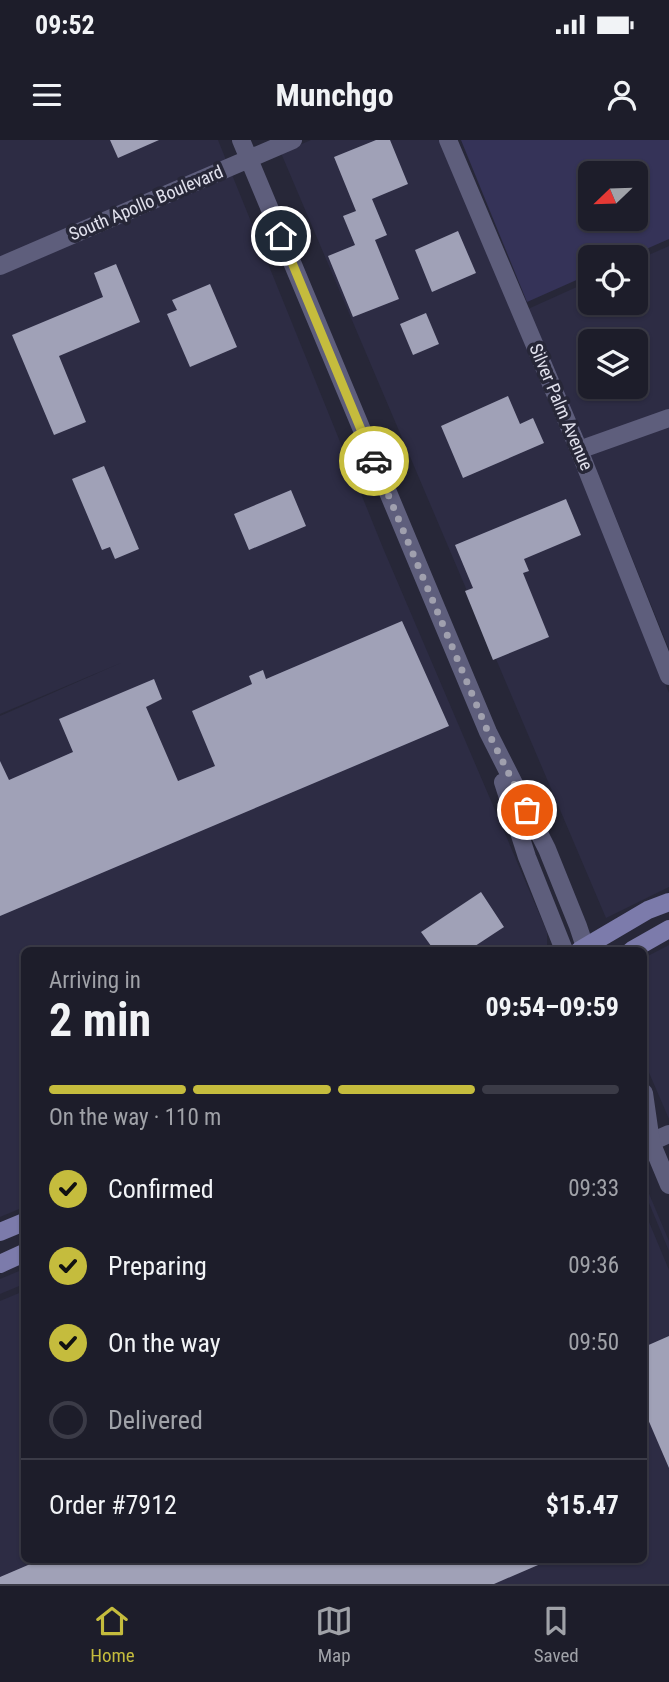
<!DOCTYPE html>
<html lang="en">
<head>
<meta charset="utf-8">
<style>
  :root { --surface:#1d1d2a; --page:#252632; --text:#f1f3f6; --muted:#a0a2a8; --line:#3b3b47; --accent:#c5bc3d }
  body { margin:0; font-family:"Roboto Condensed",sans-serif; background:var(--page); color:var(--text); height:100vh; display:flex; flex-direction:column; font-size:26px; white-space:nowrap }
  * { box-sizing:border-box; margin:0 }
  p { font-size:23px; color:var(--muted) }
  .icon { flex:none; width:38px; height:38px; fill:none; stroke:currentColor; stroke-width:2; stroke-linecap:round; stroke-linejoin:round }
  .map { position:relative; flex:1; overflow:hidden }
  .sheet { position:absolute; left:21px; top:807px; width:626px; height:616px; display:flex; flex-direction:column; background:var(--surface); border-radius:10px; box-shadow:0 2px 5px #0004,0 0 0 2px var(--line) }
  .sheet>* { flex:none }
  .needle { width:46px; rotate:247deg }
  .fabs { position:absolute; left:578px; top:21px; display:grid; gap:14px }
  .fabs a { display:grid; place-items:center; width:70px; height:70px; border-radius:10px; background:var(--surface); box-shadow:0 2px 5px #0004,0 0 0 2px var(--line); font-size:35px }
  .pin { position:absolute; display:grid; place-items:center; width:60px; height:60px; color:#fff; margin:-30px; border:4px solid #fff; border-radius:50%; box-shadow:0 2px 7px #0007 }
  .courier { position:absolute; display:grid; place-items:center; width:70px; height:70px; margin:-35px; border:5px solid #c5bc3d; border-radius:50%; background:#fff; color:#222; box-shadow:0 2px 9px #0007 }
  .summary em { font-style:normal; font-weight:700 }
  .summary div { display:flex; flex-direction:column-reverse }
  .summary { display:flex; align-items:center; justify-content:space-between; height:119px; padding:0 28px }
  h1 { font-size:46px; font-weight:700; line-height:52px }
  .bar { display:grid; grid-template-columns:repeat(4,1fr); gap:10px 7px; align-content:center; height:84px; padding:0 28px }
  .bar i { height:9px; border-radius:5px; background:var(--line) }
  .bar .current { background:var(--accent) }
  .bar p { grid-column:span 4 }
  .line { display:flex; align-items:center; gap:18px; padding:0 28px; border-top:2px solid var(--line) }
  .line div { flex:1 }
  ol { padding:0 28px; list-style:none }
  li { display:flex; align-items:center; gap:21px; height:77px }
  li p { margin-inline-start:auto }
  li .icon { padding:7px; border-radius:50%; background:var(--accent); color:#111; stroke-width:4 }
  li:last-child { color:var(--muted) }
  li i { width:38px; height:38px; border:4px solid var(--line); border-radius:50% }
  .status { display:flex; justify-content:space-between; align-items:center; height:49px; padding:0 35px; background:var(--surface); direction:ltr }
  .status svg { height:19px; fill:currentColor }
  header { display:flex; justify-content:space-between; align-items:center; height:91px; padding:0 28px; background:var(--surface); font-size:32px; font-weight:700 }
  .tabs { display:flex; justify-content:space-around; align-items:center; height:98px; border-top:2px solid var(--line); background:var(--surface); font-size:19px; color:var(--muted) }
  .tabs a { display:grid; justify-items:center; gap:4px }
  .tabs .current { color:var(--accent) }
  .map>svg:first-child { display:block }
  .built { fill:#2d2c44; fill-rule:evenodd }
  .green { fill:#353358; fill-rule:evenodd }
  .building { fill:#a0a1b7 }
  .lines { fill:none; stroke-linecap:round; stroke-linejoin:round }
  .minor { stroke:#5e5e7c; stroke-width:18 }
  .tertiary { stroke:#5e5e7c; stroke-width:18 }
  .secondary { stroke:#7c7bab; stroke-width:18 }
  .done { stroke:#a0a0ae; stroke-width:7; stroke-dasharray:0 12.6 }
  .route { stroke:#c5bc3d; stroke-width:9 }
  .labels { text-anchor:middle; stroke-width:7; stroke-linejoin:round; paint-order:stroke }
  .street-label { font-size:18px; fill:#e1e1ed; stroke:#272738 }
</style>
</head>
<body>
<div class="status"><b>09:52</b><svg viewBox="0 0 49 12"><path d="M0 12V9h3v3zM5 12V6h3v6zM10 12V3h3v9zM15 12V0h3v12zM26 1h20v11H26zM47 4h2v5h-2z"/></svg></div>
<header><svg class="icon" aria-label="menu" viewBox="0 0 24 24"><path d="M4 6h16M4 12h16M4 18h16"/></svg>Munchgo<svg class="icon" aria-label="person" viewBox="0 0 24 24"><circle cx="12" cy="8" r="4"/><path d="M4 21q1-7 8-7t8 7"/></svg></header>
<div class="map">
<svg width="669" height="1444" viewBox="0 0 669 1444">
  <rect width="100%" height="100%" fill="#272738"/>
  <!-- built -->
  <path class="built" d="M0 0H218L383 408 547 792V810H24V1067L0 1077V576L123 522 0 574Z
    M311 0H439L571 313 669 553V747L606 778 281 13Z
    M669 106V270L584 300 528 169 590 141V163H635V121ZM590 201H635V247H590Z
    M669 286V509L590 314Z
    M669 805V979L644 921V818Z
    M644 1042 669 1101V1111L644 1051Z
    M644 1070 669 1130V1444H0V1161L24 1151V1419H644Z
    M24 1129V1144L0 1154V1139Z"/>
  <!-- green -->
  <path class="green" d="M461 0H669V99L628 117H590V134L527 162ZM590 33H635V79H590Z"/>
  <!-- building -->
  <path class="building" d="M110 0H159L118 18Z
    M376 0H390L408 44 372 59 387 95 375 100 399 159 353 177 328 116 355 105 343 76 356 71 334 17Z
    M458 91 476 133 432 152 415 110Z
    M116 124 140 182 59 216 86 282 54 295 12 195 103 157 94 133Z
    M210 144 237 207 190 227 167 174 177 170 172 160Z
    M426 173 439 204 413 215 400 184Z
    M508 256 520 284 533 278 544 303 463 338 441 286Z
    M104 326 139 409 115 419 110 407 102 410 72 339Z
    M291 350 306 386 249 410 234 374Z
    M566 359 581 395 524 419 529 431 523 433 549 497 493 520 465 451 473 448 455 405Z
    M402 481 449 586 0 776V621L9 640 73 612 59 579 154 539 162 559 146 567 178 641 215 626 192 571 252 544 249 536 263 530 266 539Z
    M481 752 504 787 469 810H434L421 792Z
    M669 1196V1328L644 1270V1207Z
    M42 1419H552L494 1444H0V1437Z"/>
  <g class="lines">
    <!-- minor -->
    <path class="minor" d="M448 0 579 310 669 536
      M579 310 669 278
      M651 1002 669 994"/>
    <!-- tertiary -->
    <path class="tertiary" d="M241 0 488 592 547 709 578 786 586 810
      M0 126 293 0
      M503 642 527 717 564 810
      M644 953 651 1002
      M644 992 651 1002 669 1045"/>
    <!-- secondary -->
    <path class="secondary" d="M580 810 648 770 669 762
      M632 810 669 789
      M0 1092 24 1082
      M0 1124 24 1113"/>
  </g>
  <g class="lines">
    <!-- done -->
    <path class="done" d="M374 321 488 592 527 670"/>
    <!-- route -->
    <path class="route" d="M281 96 374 321"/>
  </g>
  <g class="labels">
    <!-- street labels -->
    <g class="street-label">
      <text transform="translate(146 63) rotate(-23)" y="6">South Apollo Boulevard</text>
      <text transform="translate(561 267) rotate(67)" y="6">Silver Palm Avenue</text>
    </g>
  </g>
</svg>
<div class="fabs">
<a><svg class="needle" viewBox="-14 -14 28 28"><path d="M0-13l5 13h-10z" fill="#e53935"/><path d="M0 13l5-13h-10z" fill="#a0a2a8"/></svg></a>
<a><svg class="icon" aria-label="locate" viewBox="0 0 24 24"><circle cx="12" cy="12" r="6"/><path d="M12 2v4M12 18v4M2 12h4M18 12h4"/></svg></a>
<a><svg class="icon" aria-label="layers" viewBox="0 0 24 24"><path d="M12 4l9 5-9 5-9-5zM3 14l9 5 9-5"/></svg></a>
</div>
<div class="pin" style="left:527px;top:670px;background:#ea580c"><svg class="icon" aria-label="bag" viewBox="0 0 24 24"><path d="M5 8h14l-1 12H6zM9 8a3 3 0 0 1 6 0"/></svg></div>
<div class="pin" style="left:281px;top:96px;background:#1f2937"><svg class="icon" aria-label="home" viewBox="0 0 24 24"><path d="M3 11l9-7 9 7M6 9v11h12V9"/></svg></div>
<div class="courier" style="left:374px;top:321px"><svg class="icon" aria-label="car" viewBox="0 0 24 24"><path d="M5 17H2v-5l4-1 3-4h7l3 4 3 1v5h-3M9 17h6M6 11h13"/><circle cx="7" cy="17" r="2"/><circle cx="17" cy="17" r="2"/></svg></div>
<section class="sheet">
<div class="summary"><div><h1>2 min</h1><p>Arriving in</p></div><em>09:54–09:59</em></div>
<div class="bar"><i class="current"></i><i class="current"></i><i class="current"></i><i></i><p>On the way · 110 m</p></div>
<ol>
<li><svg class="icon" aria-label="check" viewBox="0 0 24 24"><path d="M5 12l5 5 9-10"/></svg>Confirmed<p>09:33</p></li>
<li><svg class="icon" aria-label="check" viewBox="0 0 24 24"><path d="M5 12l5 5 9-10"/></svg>Preparing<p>09:36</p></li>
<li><svg class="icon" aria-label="check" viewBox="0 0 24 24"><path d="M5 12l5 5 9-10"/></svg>On the way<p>09:50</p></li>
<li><i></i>Delivered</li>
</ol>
<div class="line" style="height:91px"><div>Order #7912</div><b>$15.47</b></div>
</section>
</div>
<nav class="tabs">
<a class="current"><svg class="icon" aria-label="home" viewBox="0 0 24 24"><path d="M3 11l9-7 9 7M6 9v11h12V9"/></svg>Home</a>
<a><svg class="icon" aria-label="map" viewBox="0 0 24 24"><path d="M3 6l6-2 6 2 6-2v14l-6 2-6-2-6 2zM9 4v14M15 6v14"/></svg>Map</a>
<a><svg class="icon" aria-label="saved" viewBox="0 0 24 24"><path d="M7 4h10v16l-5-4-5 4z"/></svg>Saved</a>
</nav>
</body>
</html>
